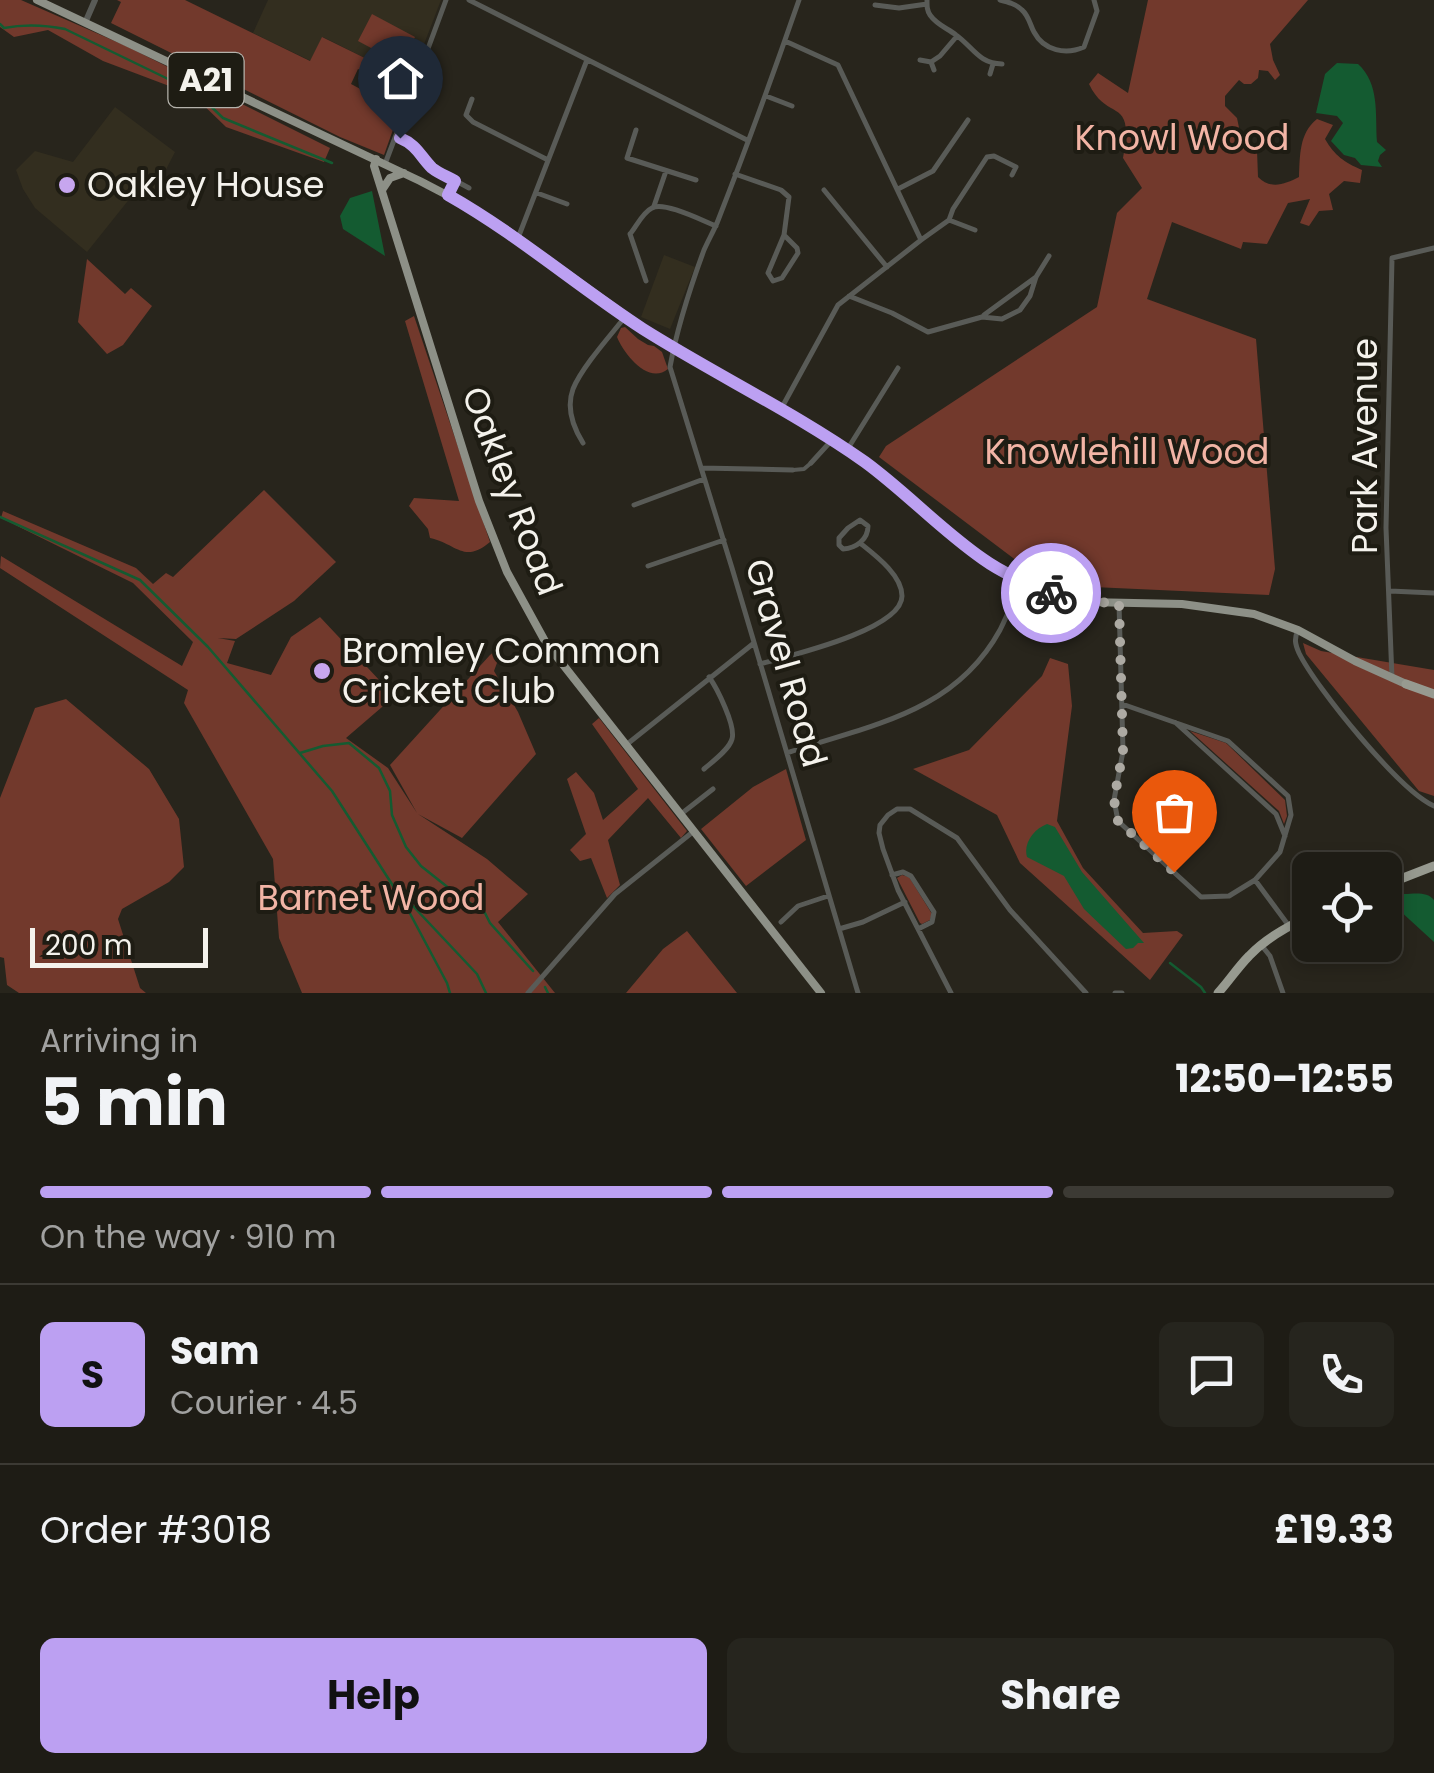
<!DOCTYPE html>
<html lang="en">
<head>
<meta charset="utf-8">
<style>
  :root { --surface:#1e1c15; --page:#26251e; --text:#f1f3f6; --muted:#a1a1a0; --line:#3c3a34; --accent:#bca0f2 }
  body { margin:0; font-family:Poppins,sans-serif; background:var(--page); color:var(--text); height:100vh; display:flex; flex-direction:column; font-size:38px; white-space:nowrap }
  * { box-sizing:border-box; margin:0 }
  p { font-size:32px; color:var(--muted) }
  .icon { flex:none; width:55px; height:55px; fill:none; stroke:currentColor; stroke-width:2; stroke-linecap:round; stroke-linejoin:round }
  .map { position:relative; height:993px; overflow:hidden }
  .panel { display:flex; flex-direction:column; background:var(--surface); flex:1 }
  .panel>* { flex:none }
  .fabs { position:absolute; left:1292px; top:852px; display:grid; gap:20px }
  .fabs a { display:grid; place-items:center; width:110px; height:110px; border-radius:15px; background:var(--surface); box-shadow:0 5px 15px #0003,0 0 0 2px var(--line); font-size:50px }
  .scale { position:absolute; left:30px; bottom:25px; width:178px; box-sizing:border-box; padding-left:10px; border:5px solid #f4f2ec; border-top:0; font-size:28px; line-height:35px; white-space:nowrap; color:#f4f2ec; -webkit-text-stroke:8px #1e1c13; paint-order:stroke }
  .pin { position:absolute; display:grid; place-items:center; width:85px; height:85px; color:#fff; margin:-102px -42px; border-radius:50% 50% 50% 0; rotate:-45deg; box-shadow:0 0 10px #0007 }
  .pin .icon { rotate:45deg }
  .courier { position:absolute; display:grid; place-items:center; width:100px; height:100px; margin:-50px; border:8px solid #bca0f2; border-radius:50%; background:#fff; color:#222; box-shadow:0 2px 12px #0007 }
  .headline em { font-style:normal; font-weight:700 }
  .headline div { display:flex; flex-direction:column-reverse }
  .headline { display:flex; align-items:center; justify-content:space-between; height:170px; padding:0 40px }
  h1 { font-size:65px; font-weight:700; line-height:75px }
  .bar { display:grid; grid-template-columns:repeat(4,1fr); gap:15px 10px; align-content:center; height:120px; padding:0 40px }
  .bar i { height:12px; border-radius:8px; background:var(--line) }
  .bar .selected { background:var(--accent) }
  .bar p { grid-column:span 4 }
  .line { display:flex; align-items:center; gap:25px; padding:0 40px; border-top:2px solid var(--line) }
  .line div { flex:1 }
  .round { display:grid; place-items:center; flex:none; width:105px; height:105px; border-radius:15px; background:var(--page) }
  .button { display:flex; gap:20px; margin-top:auto; padding:20px 40px }
  .button a { flex:1; height:115px; border-radius:15px; background:var(--accent); color:#111; font-size:40px; font-weight:700; line-height:115px; text-align:center }
  .button a+a { background:var(--page); color:var(--text) }
  .map>svg:first-child { display:block }
  .built { fill:#332e1f }
  .green { fill:#72392c }
  .water { fill:#145b31 }
  .lines { fill:none; stroke-linecap:round; stroke-linejoin:round }
  .stream { stroke:#145b31; stroke-width:2.5 }
  .pedestrian { stroke:#595b57; stroke-width:4 }
  .minor { stroke:#595b57; stroke-width:5 }
  .tertiary { stroke:#595b57; stroke-width:6 }
  .primary { stroke:#8d9087; stroke-width:8 }
  .trunk { stroke:#979a90; stroke-width:9 }
  .done { stroke:#adaaa3; stroke-width:10; stroke-dasharray:0 18 }
  .route { stroke:#bca0f2; stroke-width:12 }
  .poi-dot { fill:#c7a6ef; stroke:#1e1c13; stroke-width:4 }
  .labels { text-anchor:middle; stroke-width:8; stroke-linejoin:round; paint-order:stroke }
  .shield { fill:#1e1c13; stroke:#b4b2ab; stroke-width:2.5 }
  .shield-label { font-size:32px; font-weight:bold; fill:#f4f2ec }
  .park-label { font-size:35px; fill:#f2b4a5; stroke:#1e1c13 }
  .poi-label { font-size:35px; fill:#f4f2ec; stroke:#1e1c13; text-anchor:start }
  .street-label { font-size:35px; fill:#f4f2ec; stroke:#1e1c13 }
</style>
</head>
<body>
<div class="map">
<svg width="1434" height="993" viewBox="0 0 1434 993">
  <rect width="100%" height="100%" fill="#28251c"/>
  <!-- built -->
  <path class="built" d="M268 0H441L401 104 371 89 377 79 370 75 375 63 323 37 311 61 253 33Z
    M115 107 175 152 156 189 139 187 87 252 35 208 23 189 16 170 35 151 73 162Z
    M664 255 695 267 670 329 641 317Z"/>
  <!-- green -->
  <path class="green" d="M0 0H21L126 46 330 148 324 162 226 127 193 95 103 61 48 30 14 37 0 27Z
    M117 0H185L310 61 322 37 375 63 370 75 358 69 351 84 400 110 384 155 340 137 111 23 121 2Z
    M1148 0H1308L1270 44 1273 60 1280 75 1275 80 1268 71 1259 70 1258 78 1251 84H1244L1239 80 1225 96V106L1237 118 1242 142 1257 150 1258 177C1271 190 1285 184 1299 177 1300 156 1299 133 1317 119L1333 125 1325 139C1335 156 1344 162 1362 170L1360 183 1344 181 1329 194 1333 210 1319 211 1309 226 1300 223 1310 199 1288 203 1267 244 1243 242 1241 249 1172 222 1147 299 1256 339 1275 569 1269 595 1049 585 879 457 886 446 1097 307 1117 213 1142 188 1123 158C1135 94 1108 124 1089 84L1098 73 1128 93Z
    M372 14 415 37 401 64 358 41Z
    M87 259 125 294 131 288 152 306 123 345 107 354 78 322Z
    M414 316 490 542C464 564 457 544 430 538L428 529 409 506 414 498 459 501 405 321Z
    M625 327 638 339 648 345 654 346 662 352 668 369C648 385 624 354 617 337L621 328Z
    M264 490 336 562 294 601 236 639 218 638 235 641 227 663 271 675 291 637 320 617 382 683 389 701 346 738 388 768 417 813 390 765 490 655 504 644 494 671 518 712 536 754 462 838 418 814 487 859 528 894 498 922 555 993H302L279 938 273 859 184 703 188 690 0 568 1 556 182 666 193 642 133 583 1 518 3 511 136 568 153 584 166 573 173 577Z
    M1303 643 1321 651 1434 670V796L1419 791 1306 654Z
    M1050 658 1068 664 1072 706 1057 821 1083 868 1143 933 1177 931 1183 935 1150 980 1020 863 997 815 913 769 969 750 1042 676Z
    M66 699 149 769 179 819 184 867 169 882 122 909 118 919 140 988 146 993H19L7 985 4 958 0 957V798L35 708Z
    M599 718 687 831 681 838 648 798 608 840 620 885 607 898 591 858 580 861 570 850 586 834 567 779 576 772 594 793 603 820 638 789 592 724Z
    M1190 731 1226 743 1285 800 1287 816 1284 824 1279 811Z
    M786 769 806 840 746 886 701 829 753 787Z
    M902 875 909 877 932 914 930 920 922 924 920 923 897 878Z
    M687 931 737 993H626L663 949Z"/>
  <!-- water -->
  <path class="water" d="M1337 63 1358 64C1380 84 1375 114 1377 142L1386 150 1380 155 1378 161 1382 167 1361 165 1355 158 1344 155 1331 141 1343 123 1337 116 1316 113 1325 74Z
    M372 191 385 256 343 229 340 216 350 198Z
    M1047 824 1055 827 1082 872 1144 943H1138L1133 948 1126 949 1084 909 1064 876 1027 857C1023 843 1034 829 1047 824Z
    M1404 894C1414 894 1427 891 1434 900V942L1398 909 1392 900 1394 896Z"/>
  <g class="lines">
    <!-- stream -->
    <path class="stream" d="M0 24 4 28C25 24 45 25 65 29L197 93 223 118 332 163
      M0 517 140 580 208 647 332 791 406 906 447 983 450 993
      M300 753 323 746 349 743 379 768 390 791 392 815 406 847 421 866 455 893 485 913 490 923 533 971
      M405 904 413 906 477 974 486 993
      M1170 963 1201 987 1205 993
      M545 987 548 993"/>
    <!-- pedestrian -->
    <path class="pedestrian" d="M793 470 804 469 811 463"/>
    <!-- minor -->
    <path class="minor" d="M446 0 396 135 411 142 420 151 430 167 469 188
      M469 0 747 140
      M799 0C773 75 746 149 717 223 713 232 708 241 704 250 690 288 677 328 670 367L732 568 858 993
      M927 0C927 7 927 10 930 15 937 25 947 28 956 35 973 47 979 64 1002 64
      M1000 0C1008 2 1016 4 1022 10 1029 16 1030 25 1034 32 1044 51 1066 55 1084 47L1097 11 1094 0
      M875 5 899 8 927 4
      M920 60 931 62 934 70
      M931 62 940 56 957 36
      M990 74 993 64
      M766 96 792 106
      M472 99 466 115 473 122 548 160
      M636 130 627 158 696 180
      M385 164 396 135
      M735 174 781 190 789 197 784 235 768 273 773 281 782 278 798 253 797 248 784 235
      M898 189 933 171 968 120
      M824 190 887 267
      M537 193 567 204
      M654 206 666 171
      M949 220 953 209 987 157 994 156 1016 167 1012 175
      M518 238 587 60
      M921 240 949 220 975 230
      M646 281 630 234C636 227 643 212 652 208 664 201 703 221 716 226
      M849 296 892 313 928 332 982 317 1002 319 1020 310 1030 296 1036 277 1049 256
      M984 315 1036 277
      M781 409 838 305 921 240 838 65 785 41
      M583 443C573 427 566 408 573 389 582 367 610 336 625 317
      M847 450 898 368
      M811 463 832 440
      M701 468 793 470
      M634 505 704 479
      M860 520 868 526C868 540 856 548 843 549L839 545V538L848 528Z
      M648 566 724 540
      M1390 591 1434 593
      M1119 603 1123 751 1114 800 1118 821 1201 897 1229 896 1255 880 1289 926
      M1298 630C1294 639 1295 644 1299 653 1316 688 1400 791 1434 806
      M760 664C788 656 902 630 902 596 902 575 875 555 860 543
      M1392 678 1386 528 1392 258 1434 248
      M1122 704 1228 741 1288 796 1291 815 1280 852 1255 880
      M1176 723 1276 814 1285 836
      M626 745 754 643
      M787 753C869 725 954 714 1000 630 1008 614 1015 597 1022 581
      M704 769C712 762 729 750 732 739 736 726 717 688 709 677
      M681 814 713 789
      M892 875 903 872 911 876 934 912 932 922 918 929
      M781 922 798 906 828 896
      M839 929 863 922 905 902
      M1380 945 1383 950
      M1262 946 1270 956 1283 993
      M528 993 615 894 694 831
      M951 993 898 890 883 849 879 833 880 825 888 815 897 809H910L957 838 1010 910 1086 993
      M1115 993H1122"/>
    <!-- tertiary -->
    <path class="tertiary" d="M85 23 95 0"/>
    <!-- primary -->
    <path class="primary" d="M37 0 420 181 466 205 508 231 651 334 794 417 858 458 885 477 972 551 1003 571 1052 594 1086 602 1182 604 1254 614 1298 630 1355 661 1406 684
      M376 159 374 166 479 501 507 572 546 643 821 993
      M382 190 390 178 404 173"/>
    <!-- trunk -->
    <path class="trunk" d="M1406 684 1434 694
      M1385 885 1434 866
      M1218 993C1229 981 1238 967 1249 956 1266 938 1288 926 1310 916"/>
  </g>
  <g class="lines">
    <!-- done -->
    <path class="done" d="M1051 593 1093 602 1119 603 1123 751 1114 800 1118 821 1174 872"/>
    <!-- route -->
    <path class="route" d="M400 138C417 145 420 156 432 168 438 173 448 177 455 181L448 195C517 234 577 286 643 329 716 375 794 412 865 462 906 492 941 530 983 559 1004 574 1027 583 1051 593"/>
  </g>
  <!-- markers -->
  <g class="poi-dot">
    <circle cx="67" cy="185" r="10"/>
    <circle cx="322" cy="671" r="10"/>
  </g>
  <g class="labels">
    <!-- shield labels -->
    <rect class="shield" x="168.5" y="53" width="75" height="54" rx="8"/>
    <g class="shield-label">
      <text x="206" y="91">A21</text>
    </g>
    <!-- park labels -->
    <g class="park-label">
      <text x="1182" y="150">Knowl Wood</text>
      <text x="1127" y="464">Knowlehill Wood</text>
      <text x="371" y="910">Barnet Wood</text>
    </g>
    <!-- poi labels -->
    <g class="poi-label">
      <text x="87" y="197">Oakley House</text>
      <text x="342" y="663">Bromley Common<tspan x="342" dy="40">Cricket Club</tspan></text>
    </g>
    <!-- street labels -->
    <g class="street-label">
      <text transform="translate(1365 446) rotate(-90)" y="12">Park Avenue</text>
      <text transform="translate(512 491) rotate(69)" y="12">Oakley Road</text>
      <text transform="translate(786 663) rotate(74)" y="12">Gravel Road</text>
    </g>
  </g>
</svg>
<div class="fabs">
<a><svg class="icon" aria-label="locate" viewBox="0 0 24 24"><circle cx="12" cy="12" r="6"/><path d="M12 2v4M12 18v4M2 12h4M18 12h4"/></svg></a>
</div>
<div class="scale">200 m</div>
<div class="pin" style="left:1174px;top:872px;background:#ea580c"><svg class="icon" aria-label="bag" viewBox="0 0 24 24"><path d="M5 8h14l-1 12H6zM9 8a3 3 0 0 1 6 0"/></svg></div>
<div class="pin" style="left:400px;top:138px;background:#1f2937"><svg class="icon" aria-label="home" viewBox="0 0 24 24"><path d="M3 11l9-7 9 7M6 9v11h12V9"/></svg></div>
<div class="courier" style="left:1051px;top:593px"><svg class="icon" aria-label="bike" viewBox="0 0 24 24"><circle cx="6" cy="16" r="4"/><circle cx="18" cy="16" r="4"/><path d="M6 16l4-8h5l3 8M10 8l3 8H6M13 5h3"/></svg></div>
</div>
<section class="panel">
<div class="headline"><div><h1>5 min</h1><p>Arriving in</p></div><em>12:50–12:55</em></div>
<div class="bar"><i class="selected"></i><i class="selected"></i><i class="selected"></i><i></i><p>On the way · 910 m</p></div>
<div class="line" style="height:180px"><b class="round" style="background:var(--accent);color:#111">S</b><div><b>Sam</b><p>Courier · 4.5</p></div><a class="round"><svg class="icon" aria-label="chat" viewBox="0 0 24 24"><path d="M4 5h16v11H9l-5 4z"/></svg></a><a class="round"><svg class="icon" aria-label="phone" viewBox="0 0 24 24"><path d="M5 4h4l2 5-3 2q2 4 5 5l2-3 5 2v4C11 20 4 13 5 4z"/></svg></a></div>
<div class="line" style="height:130px"><div>Order #3018</div><b>£19.33</b></div>
<div class="button"><a>Help</a><a>Share</a></div>
</section>
</body>
</html>
